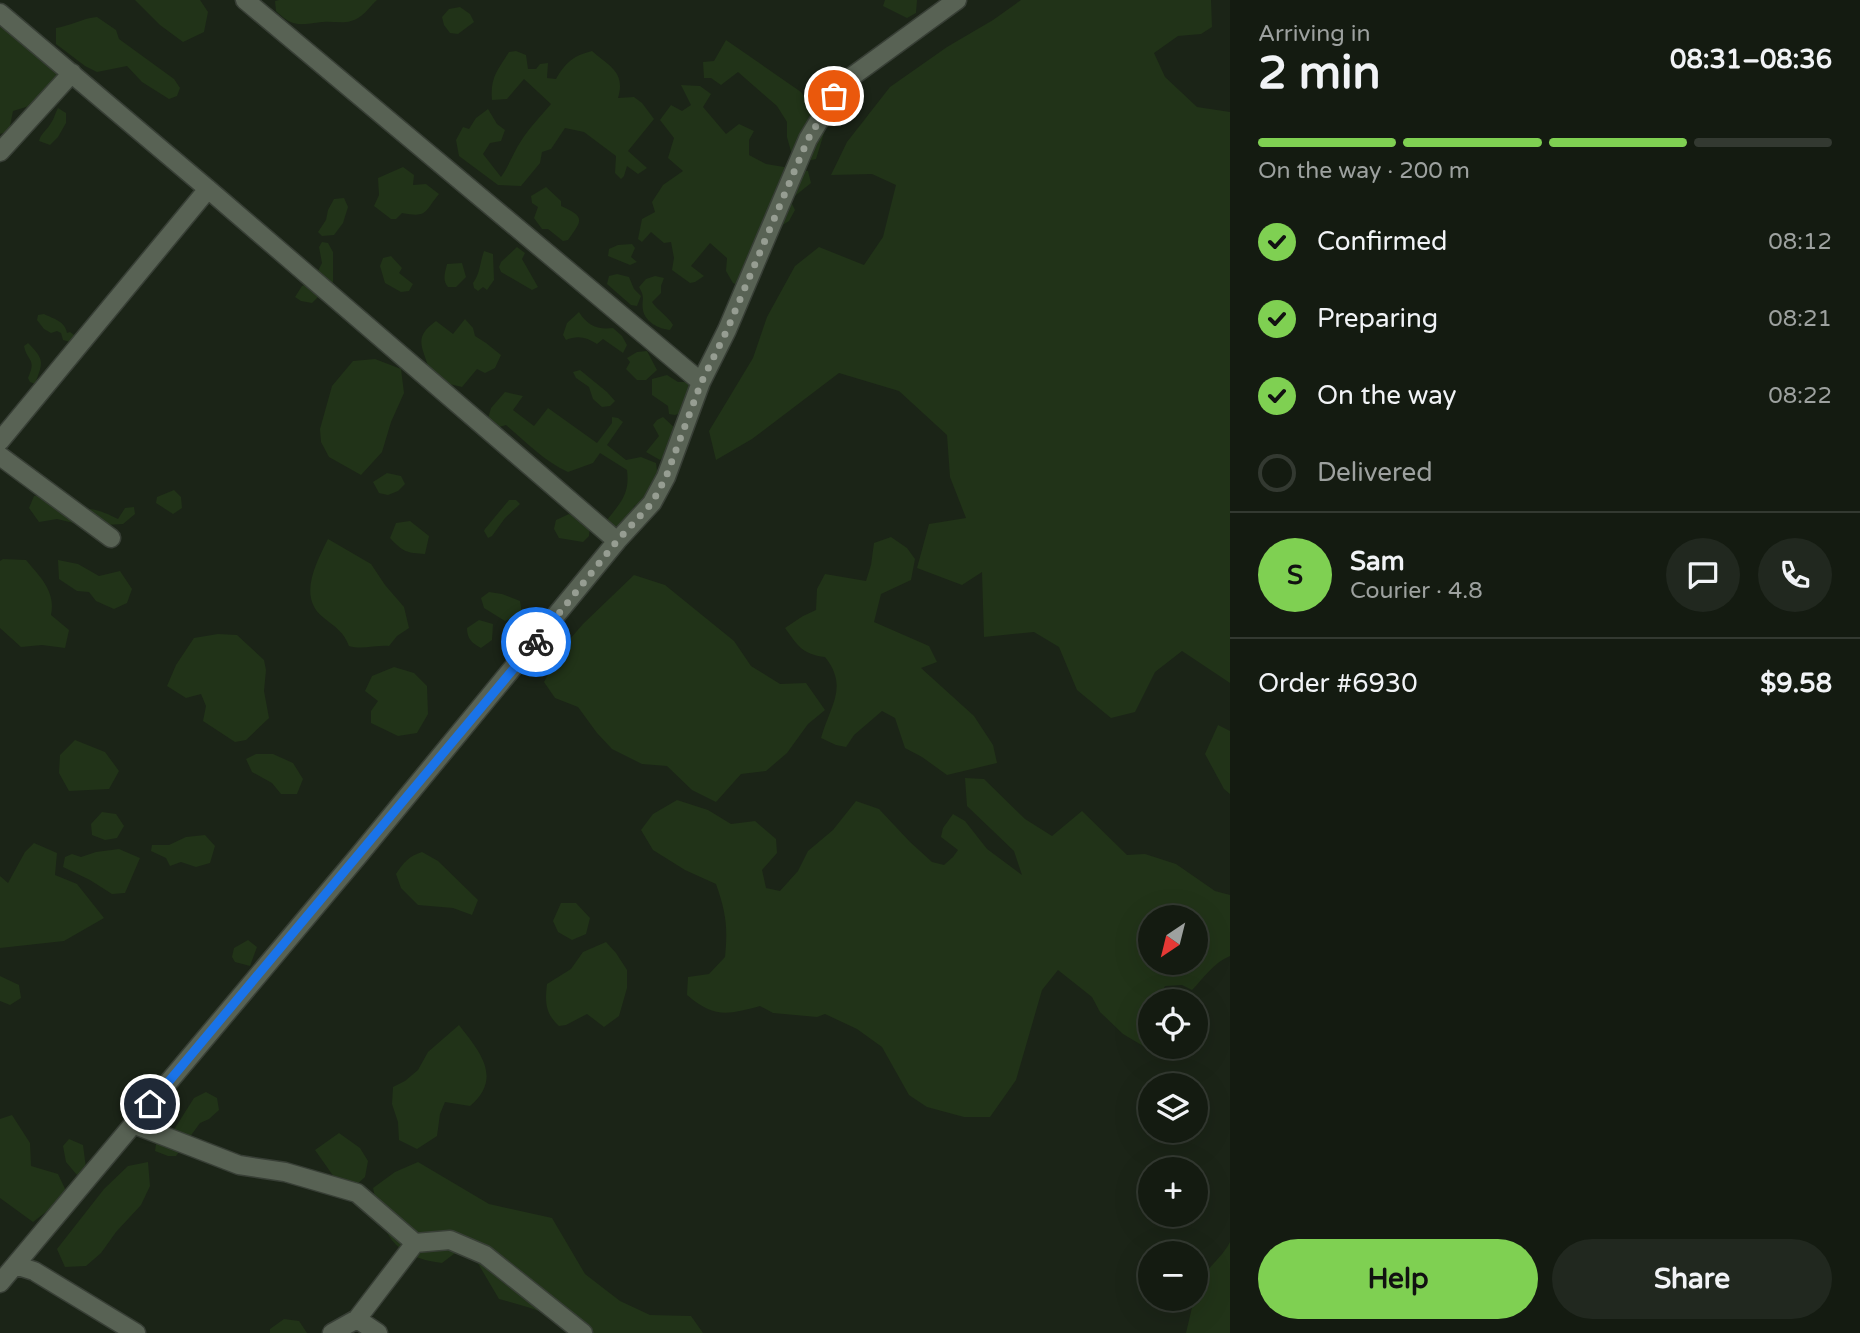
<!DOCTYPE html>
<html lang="en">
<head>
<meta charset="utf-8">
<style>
  :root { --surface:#141b11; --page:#21281f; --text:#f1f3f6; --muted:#9da19f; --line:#333931; --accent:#7fd052 }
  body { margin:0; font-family:"Varela Round",sans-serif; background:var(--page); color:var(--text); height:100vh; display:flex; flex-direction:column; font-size:26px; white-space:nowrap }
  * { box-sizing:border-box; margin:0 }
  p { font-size:23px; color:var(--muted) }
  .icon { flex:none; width:38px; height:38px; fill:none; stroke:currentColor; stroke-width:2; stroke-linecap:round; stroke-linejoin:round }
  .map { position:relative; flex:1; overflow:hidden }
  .panel { display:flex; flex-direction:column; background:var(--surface); width:630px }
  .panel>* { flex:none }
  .needle { width:46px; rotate:215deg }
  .buttons { position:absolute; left:1138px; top:905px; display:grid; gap:14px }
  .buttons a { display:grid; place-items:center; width:70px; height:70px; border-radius:50%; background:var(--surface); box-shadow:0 7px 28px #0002,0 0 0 2px var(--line); font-size:35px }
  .pin { position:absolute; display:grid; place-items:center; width:60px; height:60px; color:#fff; margin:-30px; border:4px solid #fff; border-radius:50%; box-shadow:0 2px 7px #0007 }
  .courier { position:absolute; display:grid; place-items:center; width:70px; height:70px; margin:-35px; border:5px solid #1a73e8; border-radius:50%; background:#fff; color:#222; box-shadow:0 2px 9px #0007 }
  .summary em { font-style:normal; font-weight:700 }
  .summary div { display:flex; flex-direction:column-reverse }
  .summary { display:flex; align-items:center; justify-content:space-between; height:119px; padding:0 28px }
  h1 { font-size:46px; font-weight:700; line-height:52px }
  .bar { display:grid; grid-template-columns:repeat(4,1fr); gap:10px 7px; align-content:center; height:84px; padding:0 28px }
  .bar i { height:9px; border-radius:5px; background:var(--line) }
  .bar .on { background:var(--accent) }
  .bar p { grid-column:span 4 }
  .line { display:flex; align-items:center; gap:18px; padding:0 28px; border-top:2px solid var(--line) }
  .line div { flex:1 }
  .round { display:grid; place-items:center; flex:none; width:74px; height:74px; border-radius:37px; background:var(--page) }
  ol { padding:0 28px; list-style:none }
  li { display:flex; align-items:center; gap:21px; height:77px }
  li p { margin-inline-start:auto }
  li .icon { padding:7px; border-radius:50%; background:var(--accent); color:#111; stroke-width:4 }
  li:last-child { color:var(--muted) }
  li i { width:38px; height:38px; border:4px solid var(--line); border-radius:50% }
  .primary-button { display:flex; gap:14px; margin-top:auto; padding:14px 28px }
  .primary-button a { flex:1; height:80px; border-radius:42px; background:var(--accent); color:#111; font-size:28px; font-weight:700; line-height:80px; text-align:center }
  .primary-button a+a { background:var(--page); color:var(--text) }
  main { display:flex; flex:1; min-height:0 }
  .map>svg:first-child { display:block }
  .green { fill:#213318; fill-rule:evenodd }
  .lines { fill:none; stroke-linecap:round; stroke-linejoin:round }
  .street-casing { stroke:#383f36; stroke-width:21 }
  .street { stroke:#586254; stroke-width:18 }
  .done { stroke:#969d92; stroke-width:7; stroke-dasharray:0 12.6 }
  .route { stroke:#1a73e8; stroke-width:9 }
</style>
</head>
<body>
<main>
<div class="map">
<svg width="1230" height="1333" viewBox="0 0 1230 1333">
  <rect width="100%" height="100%" fill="#1b2417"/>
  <!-- green -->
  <path class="green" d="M135 0H200L208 12 204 32 183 42 160 25Z
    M279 0H377C369 7 362 19 351 21 342 24 332 21 323 22 301 24 294 29 276 11L275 1Z
    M885 0H917L916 13 907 18 883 6Z
    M1021 0H1211L1212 27 1201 34 1178 36 1154 53 1165 77 1197 107 1230 112V683L1182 651 1155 672 1135 712 1111 718 1077 690 1059 647 1034 632 984 637 982 572 962 585 917 568 929 524 966 518 950 477 947 435 899 391 839 373 752 439 716 460 709 431 753 358 767 317 795 266 819 247 864 265 883 237 896 185 872 174 831 175 847 142 890 87 947 47 993 20Z
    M460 7 470 14 474 22 458 34 450 33 444 25 442 17 449 9Z
    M97 17 116 30 119 39 174 79 180 88 177 96 169 99 142 82 127 66 97 72 85 66 56 44V28C70 26 83 18 97 17Z
    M0 22 65 74 39 103 13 111 9 131 0 134Z
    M726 40 801 92 815 112 824 133 816 159 806 161 792 155 787 137V122L777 106 738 72 721 85 711 78H704L703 62 714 61Z
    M516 51 526 55 528 69H536L540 64 548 63 547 78 556 79C566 62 573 56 592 51 609 66 626 72 618 98L634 97 642 103 654 119 628 151 647 168 638 174 627 166 624 176 621 179 615 173 616 156 584 132 565 128 551 149 542 152 540 163 521 186 498 185 459 156 456 140 463 127 469 129 476 118 488 109 497 124 505 130 501 141 490 143 483 154 501 177C509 166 513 153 521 141 529 128 541 116 551 104L524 79 507 99 492 100C490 78 497 71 509 52Z
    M681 85 700 86 711 94 703 107 726 134 739 124 754 131 749 140V155L766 164 808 171 811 183 796 195 791 202 795 210 789 221 776 229 745 289 733 283 726 271 727 258 710 243 691 266 704 276 695 282 690 283 672 270 674 258 671 242 664 243 651 232 642 242 638 239 642 219 655 212 652 202 663 185 683 171 668 158 674 138 660 120 671 105 682 111 691 105Z
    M58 108 66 113V123L58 137 50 145 39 141C41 133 47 130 51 123 54 119 55 113 58 108Z
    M403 167 414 175 413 185 426 184 439 194C424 212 428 218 402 213L396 219H391L374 206 379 195 378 178Z
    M546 187 561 201V206C586 217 582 220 568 240L563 241 548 229H542L534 218 538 207 532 203 531 196Z
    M344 198 348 207 343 223 334 235 322 236 318 232 326 220 328 210 334 199Z
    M322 242 328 243 333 252V282L312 303 301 301 295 297 302 286 313 281 322 263 319 247Z
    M632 244 635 248 631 257 637 262 630 265 608 256 609 249 618 245Z
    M517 247 525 253 522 259 538 287 532 290 501 272 499 267 501 262Z
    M484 251 493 254 494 280 487 290 483 287 478 291 474 288 473 283C480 274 480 262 484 251Z
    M391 256 402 268 399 273 413 284 409 291 401 292 385 283 380 266 383 258Z
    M462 263 466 277 456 287H448C442 280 445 273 447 264Z
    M617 274 629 277 634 289 641 296 637 306 631 305 607 284 609 276Z
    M655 276 664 278 661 286V293L652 302C658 311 668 316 673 325L670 330C659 329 645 322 643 310 641 299 646 299 639 287L646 279Z
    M579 312C587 325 597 330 613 328L622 336 627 345 623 353 603 339 597 344C587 337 577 335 566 340L563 335 567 323Z
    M44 314C54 319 65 321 67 333L70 332 77 337 74 343 63 340 61 333 57 331 51 333 44 329 37 320 38 315Z
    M465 319 473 328 475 336 486 343 501 355 495 368 485 373 477 369 462 387 441 382 430 376C427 351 409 340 436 321L453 334Z
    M28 343C45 360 43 362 35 384L30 382 28 378C37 358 27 362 24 346Z
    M647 351 657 370 646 380H637L626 369 630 362 627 358 637 352Z
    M375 359 401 369 404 393 391 422 382 452 361 475 329 457 321 442 320 429 332 386 353 361Z
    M580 370 607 392 615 401 610 406 602 407 593 399 589 387 576 378 573 372Z
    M667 375 678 382H691L689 410 675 415 669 414 668 406 652 395V379Z
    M505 392 523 396 513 410 534 426 548 408 597 443 612 423V417L618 418 623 422 607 445 626 460 641 457 656 463 658 478 644 501 634 506 631 524 618 532 608 528 607 520C621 502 630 494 627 470L600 453 593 463 568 472C544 461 526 442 506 425L496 428 487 422 491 408Z
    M663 417 676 429 665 455 660 460 646 452 659 436 653 425 657 420Z
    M387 473 401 476 405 484 398 491 388 495 379 493 373 482Z
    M174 490 181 497 182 508 173 514 156 503 157 497Z
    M34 496H42C58 517 69 507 90 509 100 510 110 515 118 519L125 508 134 507 135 514 123 524 86 526 57 519 39 522 29 508Z
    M509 500H516L520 504 505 518 492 536 488 538 484 531 485 529Z
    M569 514 582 518 590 526 589 536 583 542 559 538 554 529 556 520Z
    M410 521 429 536 425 554C407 553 403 552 390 538L396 523Z
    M891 537 907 548 915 559 911 580 881 594 874 622 929 646 937 662 921 668 974 716 993 745 997 763 947 775 922 757 905 748 895 718 882 711 854 735 846 747 836 745 821 738C830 706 849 687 825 657 802 654 798 646 785 628L803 616 816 610 817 589 825 574 866 581 871 565 874 543Z
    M328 539 371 564 385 585 404 607 409 628 397 636 389 646C377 645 361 650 349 646 344 632 335 627 324 618 297 598 316 563 328 539Z
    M3 559 26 560C40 577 56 591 51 615L69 630 65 648 42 645 21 647 0 628V561Z
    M58 560 78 564 99 576 120 571 132 589 127 603 114 609 96 601 89 592 77 591 59 579Z
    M634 575 665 585 734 641 751 666 780 684 806 683 825 710 808 724 787 753 766 771 741 774 716 802 692 790 667 766 642 764 612 749 597 733 578 707 555 698 544 682 563 647 583 624Z
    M489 592 502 594 520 601 522 613 505 621 484 608 481 598Z
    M479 620 493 624 492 640 481 648C472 643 467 639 467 628Z
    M218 634 237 635 264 660 266 670 264 691 269 718 246 740 235 742 203 721 206 706 201 694 186 698 167 686 176 665 194 638Z
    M394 667 414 673 427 686 428 714 417 733 398 736 371 723V711L378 701 365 691 372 676Z
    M1218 725 1230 731V794L1224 789 1205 754Z
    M75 740 105 752 119 771 109 789 69 791 59 773 60 755Z
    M256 754H273L293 763 303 779 297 794H281L272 783 252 772 246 759Z
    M965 778 984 779 1025 819 1052 836 1082 811 1127 855 1145 854 1176 864 1215 891 1230 895V956C1213 963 1204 978 1192 990L1182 985 1165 986 1158 1001H1150V1046L1154 1047 1150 1050 1123 1034 1100 1012 1092 997 1058 970 1042 990 1016 1080 990 1117H964L927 1107 909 1095 882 1047 857 1029 825 1014 817 1017 773 1013 760 1006C727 1015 714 1018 687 995L688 977 709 974 725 957C728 926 726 913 716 884L685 870 653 850 641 830 653 814 677 800 708 810 731 824 755 821 776 839 777 853 762 870 766 888 780 891 798 871 808 851 833 830 856 801 879 809 910 842 932 862 944 865 953 857 958 850 941 837 943 828 953 814 965 821 987 849 1022 875 1014 851 967 806ZM1150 917H1195V962H1150Z
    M102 812 116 814 124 826 117 838 105 840 92 835 91 824Z
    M205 835 215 846 210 863 196 867 181 862 170 866 166 858 151 851 152 845H169L186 837Z
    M34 843 57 853 55 875 77 884 104 918 64 941 0 948V876L8 883 25 852Z
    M119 849 140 858 125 893 112 894 90 880 63 867 65 857 72 854 81 857 96 852Z
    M422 852 438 861 478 900 472 915 453 908 418 905 401 888 396 874C403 863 409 856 422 852Z
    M561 903H576L590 918 586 934 572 940 558 932 553 921Z
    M248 940 257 947 250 966 235 962 232 957 234 948Z
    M606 942 616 953 627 970V988L619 1016 604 1027 587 1014 566 1025 559 1026C545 1013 545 1002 547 984L571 969 583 952Z
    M0 976 19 985 21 998 10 1005 0 1001Z
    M459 1025C480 1052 503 1078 470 1106L445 1102 440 1114 437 1136 417 1149 399 1140 398 1122 392 1104 393 1087 405 1081 418 1070 428 1052Z
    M206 1092 217 1098 219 1110 209 1119 200 1123 176 1156H168L155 1151 157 1137 175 1128 194 1098Z
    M12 1115 30 1143 31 1166 58 1174 68 1195 33 1222 0 1198V1119Z
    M339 1133 360 1148 368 1161 365 1177 353 1188 334 1177 315 1150Z
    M69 1139 83 1145 86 1168 77 1175 66 1162 63 1146Z
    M148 1162 150 1186 141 1205 116 1232 101 1253 86 1266 65 1267 57 1249 104 1189 128 1166Z
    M418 1162 489 1204 552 1218 585 1274 620 1301 650 1315 691 1316 703 1333H572C551 1311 527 1307 499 1299L473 1255 463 1247 442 1263C391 1256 383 1234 373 1188L395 1172Z
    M1230 1242V1333H1186L1194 1299 1195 1298C1196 1274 1220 1262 1230 1242Z
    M284 1319 299 1321 307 1333H270V1329Z"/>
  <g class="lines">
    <!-- street casing -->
    <g class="street-casing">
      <path id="street" d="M245 0 701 382
        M0 13 208 189 617 541
        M0 152 72 73
        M0 441 208 189
        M0 456 111 538
        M133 1124 239 1165 285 1172 357 1193 415 1243 450 1240 485 1255 583 1333
        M15 1265 34 1271 136 1333
        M0 1283 359 855 617 541 652 503 666 477 701 382 727 330 808 139 834 96 854 75 957 0
        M357 1319 378 1333
        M332 1333 357 1319 415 1243"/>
    </g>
    <!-- street -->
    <use href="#street" class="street"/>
  </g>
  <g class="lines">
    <!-- done -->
    <path class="done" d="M536 642 617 541 652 503 666 477 701 383 727 330 808 139 834 96"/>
    <!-- route -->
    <path class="route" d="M150 1104 536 642"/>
  </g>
</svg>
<div class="buttons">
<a><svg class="needle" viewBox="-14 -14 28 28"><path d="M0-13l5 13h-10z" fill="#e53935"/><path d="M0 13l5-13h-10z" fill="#9da19f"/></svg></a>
<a><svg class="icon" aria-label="locate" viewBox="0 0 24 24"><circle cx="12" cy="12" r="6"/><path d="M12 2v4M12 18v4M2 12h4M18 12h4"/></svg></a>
<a><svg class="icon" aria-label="layers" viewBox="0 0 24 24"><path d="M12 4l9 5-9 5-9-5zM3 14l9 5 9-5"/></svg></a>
<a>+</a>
<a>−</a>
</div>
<div class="pin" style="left:834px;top:96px;background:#ea580c"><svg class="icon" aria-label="bag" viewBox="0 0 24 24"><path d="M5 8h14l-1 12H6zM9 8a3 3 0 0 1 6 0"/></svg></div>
<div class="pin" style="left:150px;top:1104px;background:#1f2937"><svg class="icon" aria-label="home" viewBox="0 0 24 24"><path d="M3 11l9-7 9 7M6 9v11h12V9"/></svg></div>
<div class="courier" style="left:536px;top:642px"><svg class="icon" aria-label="bike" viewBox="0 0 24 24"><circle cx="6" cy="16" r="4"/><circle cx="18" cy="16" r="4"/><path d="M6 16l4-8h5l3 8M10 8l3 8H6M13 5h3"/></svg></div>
</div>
<section class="panel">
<div class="summary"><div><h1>2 min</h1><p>Arriving in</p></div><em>08:31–08:36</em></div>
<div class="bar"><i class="on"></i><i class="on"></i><i class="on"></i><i></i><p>On the way · 200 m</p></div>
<ol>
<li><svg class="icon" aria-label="check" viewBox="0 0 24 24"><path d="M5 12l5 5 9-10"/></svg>Confirmed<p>08:12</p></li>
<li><svg class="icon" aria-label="check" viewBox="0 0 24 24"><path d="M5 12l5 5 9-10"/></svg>Preparing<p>08:21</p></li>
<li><svg class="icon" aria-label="check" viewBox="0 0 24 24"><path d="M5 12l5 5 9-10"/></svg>On the way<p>08:22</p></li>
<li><i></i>Delivered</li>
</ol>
<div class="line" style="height:126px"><b class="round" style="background:var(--accent);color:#111">S</b><div><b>Sam</b><p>Courier · 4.8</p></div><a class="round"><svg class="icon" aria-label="chat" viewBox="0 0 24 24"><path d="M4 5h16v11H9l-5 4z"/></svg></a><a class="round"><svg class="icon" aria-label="phone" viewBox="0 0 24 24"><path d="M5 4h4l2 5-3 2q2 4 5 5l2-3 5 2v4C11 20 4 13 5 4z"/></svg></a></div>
<div class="line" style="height:91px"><div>Order #6930</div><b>$9.58</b></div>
<div class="primary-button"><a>Help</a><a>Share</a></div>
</section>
</main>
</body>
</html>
